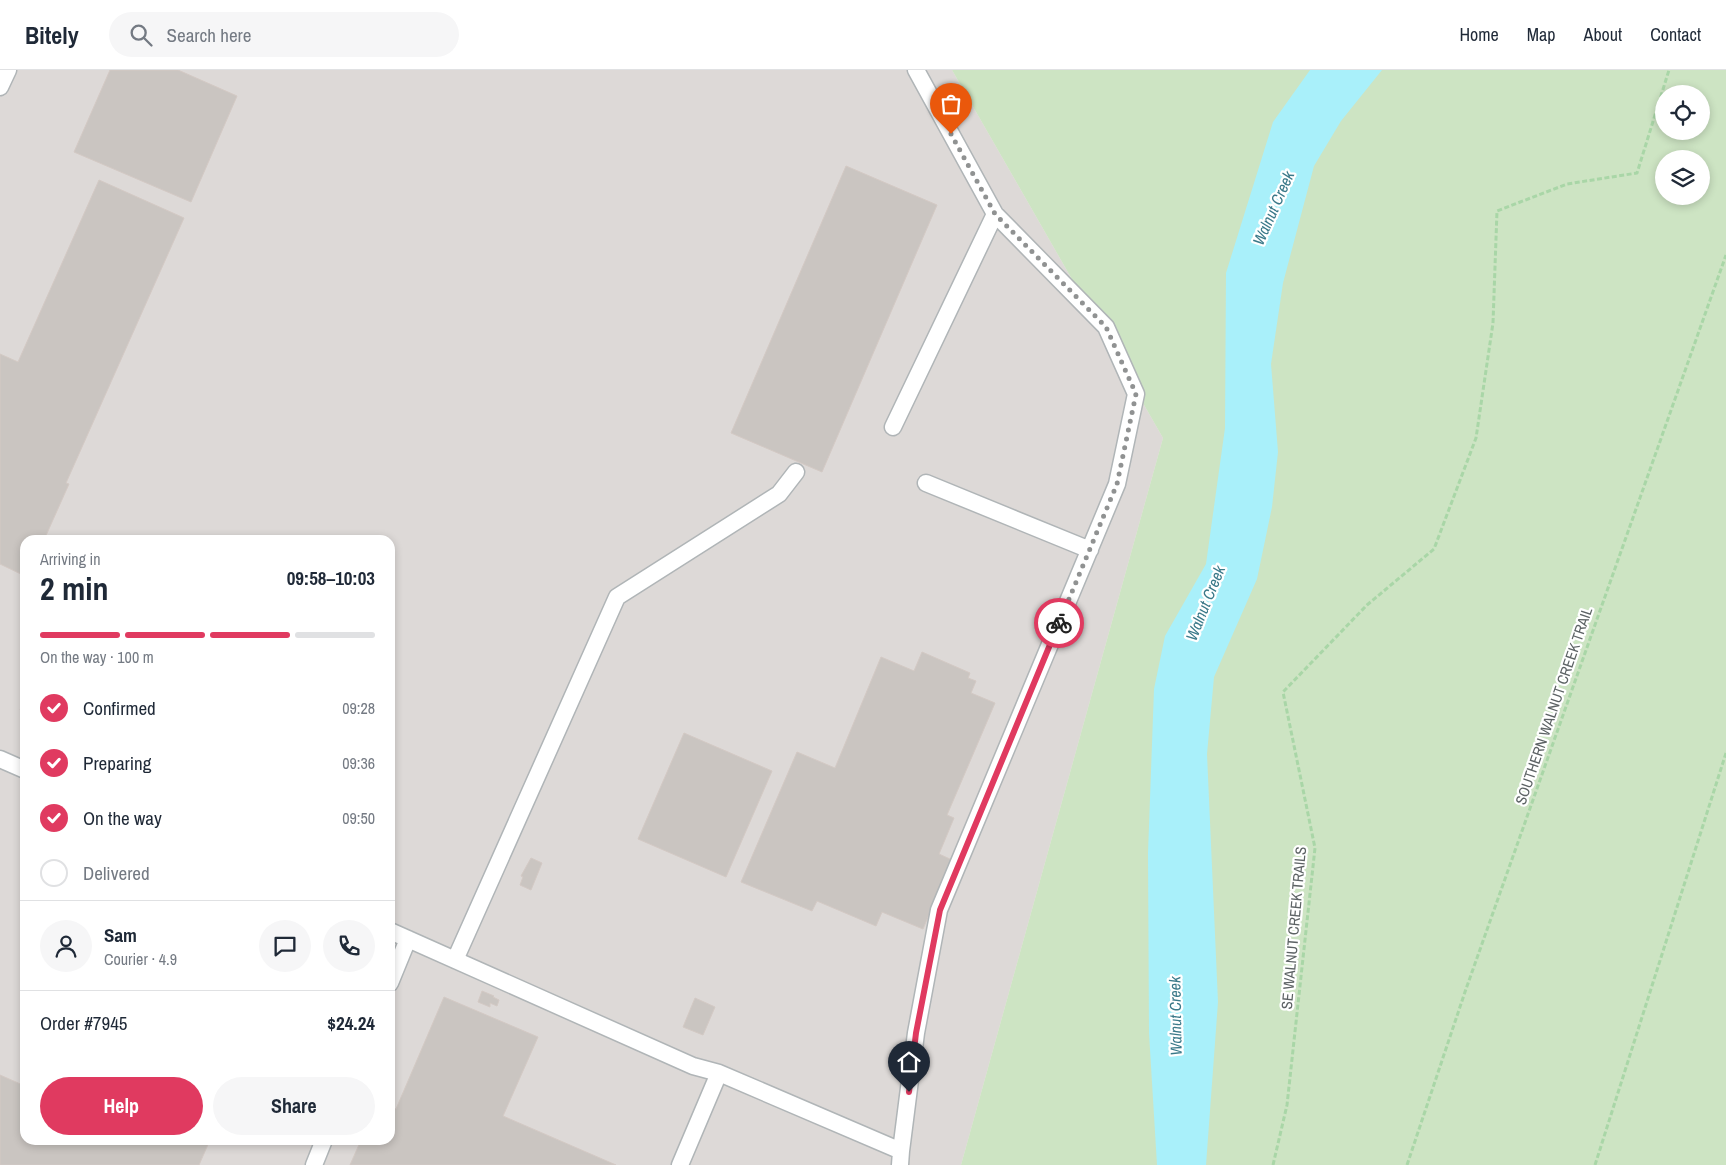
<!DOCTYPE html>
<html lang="en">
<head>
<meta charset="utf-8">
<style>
  :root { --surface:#fff; --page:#f6f6f7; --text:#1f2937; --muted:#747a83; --line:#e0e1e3; --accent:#e03a60 }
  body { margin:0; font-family:"Archivo Narrow",sans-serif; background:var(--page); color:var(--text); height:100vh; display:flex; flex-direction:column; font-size:19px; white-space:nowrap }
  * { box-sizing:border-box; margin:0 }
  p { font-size:16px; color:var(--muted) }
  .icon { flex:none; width:28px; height:28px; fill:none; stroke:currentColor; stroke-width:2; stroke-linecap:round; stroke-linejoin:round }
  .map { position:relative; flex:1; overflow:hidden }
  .sheet { position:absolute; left:20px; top:465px; width:375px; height:610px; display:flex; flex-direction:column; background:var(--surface); border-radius:15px; box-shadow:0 2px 8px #0003 }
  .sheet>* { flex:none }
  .buttons { position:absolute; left:1655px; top:15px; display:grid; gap:10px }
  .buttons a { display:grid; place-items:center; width:55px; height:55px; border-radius:50%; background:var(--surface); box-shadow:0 2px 8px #0003; font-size:25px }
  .pin { position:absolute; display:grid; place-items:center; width:42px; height:42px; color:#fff; margin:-51px -21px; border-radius:50% 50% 50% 0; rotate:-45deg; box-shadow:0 0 5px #0007 }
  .pin .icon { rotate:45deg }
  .courier { position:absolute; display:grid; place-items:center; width:50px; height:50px; margin:-25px; border:4px solid #e03a60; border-radius:50%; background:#fff; color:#222; box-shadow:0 1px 6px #0007 }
  .head em { font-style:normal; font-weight:700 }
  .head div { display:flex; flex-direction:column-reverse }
  .head { display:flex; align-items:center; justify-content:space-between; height:85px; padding:0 20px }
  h1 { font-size:32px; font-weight:700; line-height:38px }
  .bar { display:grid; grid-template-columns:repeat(4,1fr); gap:8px 5px; align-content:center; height:60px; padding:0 20px }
  .bar i { height:6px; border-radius:4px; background:var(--line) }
  .bar .selected { background:var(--accent) }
  .bar p { grid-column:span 4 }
  .line { display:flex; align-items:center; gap:12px; padding:0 20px; border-top:1px solid var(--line) }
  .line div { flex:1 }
  .round { display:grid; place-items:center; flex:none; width:52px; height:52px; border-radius:26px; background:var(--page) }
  ol { padding:0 20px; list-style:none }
  li { display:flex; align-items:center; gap:15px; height:55px }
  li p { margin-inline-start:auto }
  li .icon { padding:5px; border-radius:50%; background:var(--accent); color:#fff; stroke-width:4 }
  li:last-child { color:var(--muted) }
  li i { width:28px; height:28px; border:2px solid var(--line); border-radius:50% }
  .action { display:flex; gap:10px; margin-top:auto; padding:10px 20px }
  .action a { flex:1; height:58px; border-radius:30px; background:var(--accent); color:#fff; font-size:20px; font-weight:700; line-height:58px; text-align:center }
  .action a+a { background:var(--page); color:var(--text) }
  header { display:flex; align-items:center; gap:30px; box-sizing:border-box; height:70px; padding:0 25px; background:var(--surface); border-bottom:1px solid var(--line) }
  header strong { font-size:24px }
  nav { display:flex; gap:28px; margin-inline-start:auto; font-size:18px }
  .search { width:350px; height:45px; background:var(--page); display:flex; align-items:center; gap:12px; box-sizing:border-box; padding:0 18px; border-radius:28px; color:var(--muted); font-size:19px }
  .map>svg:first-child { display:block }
  .industrial { fill:#ddd9d7; fill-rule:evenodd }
  .green { fill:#cde4c3; fill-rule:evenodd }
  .water { fill:#a9f0fa }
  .building { fill:#cac5c1; stroke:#d3c9c4 }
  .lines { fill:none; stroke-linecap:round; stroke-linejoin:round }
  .service-casing { stroke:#b0b5b7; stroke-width:19 }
  .path { stroke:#a9d6a7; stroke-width:3; stroke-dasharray:5 2.5; stroke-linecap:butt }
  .service { stroke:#fff; stroke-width:16 }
  .done { stroke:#909292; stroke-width:5; stroke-dasharray:0 9 }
  .route { stroke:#e03a60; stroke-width:6 }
  .labels { text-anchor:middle; stroke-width:4.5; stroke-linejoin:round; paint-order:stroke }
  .street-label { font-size:15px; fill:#5d6365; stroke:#fff }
  .water-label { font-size:16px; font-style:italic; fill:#3a7989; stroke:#fff }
</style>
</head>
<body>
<header>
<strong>Bitely</strong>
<div class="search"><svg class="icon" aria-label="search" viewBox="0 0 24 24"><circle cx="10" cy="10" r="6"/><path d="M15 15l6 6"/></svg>Search here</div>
<nav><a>Home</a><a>Map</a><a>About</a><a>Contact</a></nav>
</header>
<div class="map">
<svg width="1726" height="1095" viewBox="0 0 1726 1095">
  <rect width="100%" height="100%" fill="#eee9e5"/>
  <!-- industrial -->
  <path class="industrial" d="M0 0H952L1163 368 961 1095H0ZM25 470H390V1070H25Z"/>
  <!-- green -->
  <path class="green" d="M952 0H1726V1095H961L1163 368ZM1664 24H1701V61H1664ZM1664 89H1701V126H1664Z"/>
  <!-- water -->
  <path class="water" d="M1310 0H1382L1341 51 1314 96 1283 213 1271 294 1278 382 1272 437 1257 509 1214 607 1207 684 1218 932 1206 1095H1157L1149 963 1148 783 1154 619 1165 566 1206 494 1225 358 1226 203 1273 52Z"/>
  <!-- building -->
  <path class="building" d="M110 0H178L237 26 191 132 74 82Z
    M846 96 937 135 822 402 731 363Z
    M99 110 184 148 66 413 69 414 44 470H25V506L0 494V284L18 292Z
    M922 582 970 603 968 608 976 611 971 623 995 633 947 745 954 748 939 784 952 790 923 859 882 842 876 856 817 831 812 841 741 812 797 682 835 698 881 587 914 601Z
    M25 629V642L20 640Z
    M684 663 772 701 726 807 638 769Z
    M531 788 542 793 531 820 520 815 523 807 521 806Z
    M482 921 494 926 493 927 499 930 497 936 490 933V937L478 932Z
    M444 927 538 967 503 1046 616 1095H350L361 1070H390V1036L396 1039Z
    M695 928 715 937 703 965 683 957Z
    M0 1005 25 1016V1070H210L199 1095H0Z"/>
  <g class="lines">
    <!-- service casing -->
    <g class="service-casing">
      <path id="service" d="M0 17 8 0
        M893 357 995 144
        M926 413 1090 480
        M0 689 25 700
        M390 861 693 996 719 1003 901 1081 900 1095
        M455 890 617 527 779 424 796 402
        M390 913 408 869
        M901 1081 916 963 939 840 1117 414 1136 324 1106 257 995 144 916 0
        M314 1095 324 1070
        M680 1095 719 1003"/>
    </g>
    <!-- path -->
    <path class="path" d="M1273 1095 1287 1035 1315 778 1283 622 1367 535 1434 479 1476 368 1493 253 1497 141 1567 114 1637 103 1669 0
      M1407 1095 1466 919 1726 185
      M1595 1095 1726 683"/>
    <!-- service -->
    <use href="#service" class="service"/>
  </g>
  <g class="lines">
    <!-- done -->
    <path class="done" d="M951 64 995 144 1106 257 1136 324 1117 414 1059 553"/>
    <!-- route -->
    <path class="route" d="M909 1022 916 963 940 840 1059 553"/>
  </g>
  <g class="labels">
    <!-- street labels -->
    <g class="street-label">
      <text transform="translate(1554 636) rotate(-71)" y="5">SOUTHERN WALNUT CREEK TRAIL</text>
      <text transform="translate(1294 858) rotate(-85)" y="5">SE WALNUT CREEK TRAILS</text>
    </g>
    <!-- water labels -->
    <g class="water-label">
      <text transform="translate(1273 138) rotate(-66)" y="6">Walnut Creek</text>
      <text transform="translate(1205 533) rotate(-68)" y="6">Walnut Creek</text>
      <text transform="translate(1175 946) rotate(-91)" y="6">Walnut Creek</text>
    </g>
  </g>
</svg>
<div class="buttons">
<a><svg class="icon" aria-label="locate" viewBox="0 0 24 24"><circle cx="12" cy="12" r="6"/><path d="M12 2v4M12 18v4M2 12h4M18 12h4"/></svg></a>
<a><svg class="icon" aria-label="layers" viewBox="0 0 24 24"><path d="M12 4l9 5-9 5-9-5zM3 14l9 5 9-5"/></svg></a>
</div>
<div class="pin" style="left:951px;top:64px;background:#ea580c"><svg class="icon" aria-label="bag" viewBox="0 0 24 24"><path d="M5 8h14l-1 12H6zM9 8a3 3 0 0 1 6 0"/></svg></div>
<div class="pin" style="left:909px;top:1022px;background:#1f2937"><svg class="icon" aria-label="home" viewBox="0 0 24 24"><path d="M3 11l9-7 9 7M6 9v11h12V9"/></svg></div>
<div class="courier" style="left:1059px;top:553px"><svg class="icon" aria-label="bike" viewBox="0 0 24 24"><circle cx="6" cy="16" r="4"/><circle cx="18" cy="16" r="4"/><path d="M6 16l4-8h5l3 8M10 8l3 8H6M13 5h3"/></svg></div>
<section class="sheet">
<div class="head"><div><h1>2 min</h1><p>Arriving in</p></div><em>09:58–10:03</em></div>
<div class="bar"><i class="selected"></i><i class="selected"></i><i class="selected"></i><i></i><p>On the way · 100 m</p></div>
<ol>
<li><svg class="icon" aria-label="check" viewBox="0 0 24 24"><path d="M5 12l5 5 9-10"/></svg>Confirmed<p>09:28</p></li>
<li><svg class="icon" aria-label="check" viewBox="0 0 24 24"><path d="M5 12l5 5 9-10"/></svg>Preparing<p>09:36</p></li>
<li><svg class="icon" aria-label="check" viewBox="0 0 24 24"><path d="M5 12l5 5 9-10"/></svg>On the way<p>09:50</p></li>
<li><i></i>Delivered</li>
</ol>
<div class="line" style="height:90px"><a class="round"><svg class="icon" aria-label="person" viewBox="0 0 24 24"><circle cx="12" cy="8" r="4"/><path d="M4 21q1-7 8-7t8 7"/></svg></a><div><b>Sam</b><p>Courier · 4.9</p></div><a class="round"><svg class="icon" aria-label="chat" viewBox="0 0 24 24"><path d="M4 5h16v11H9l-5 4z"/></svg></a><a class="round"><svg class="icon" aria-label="phone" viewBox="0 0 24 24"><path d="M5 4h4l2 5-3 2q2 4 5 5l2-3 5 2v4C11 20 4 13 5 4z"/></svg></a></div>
<div class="line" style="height:65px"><div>Order #7945</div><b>$24.24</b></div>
<div class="action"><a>Help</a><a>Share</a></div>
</section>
</div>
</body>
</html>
